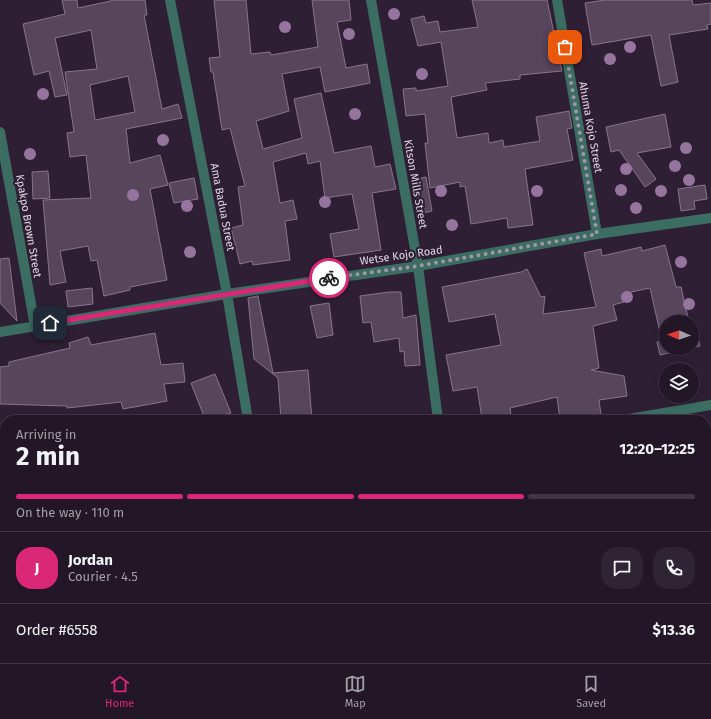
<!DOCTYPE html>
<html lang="en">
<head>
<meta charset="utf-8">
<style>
  :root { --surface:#231727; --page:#2f2433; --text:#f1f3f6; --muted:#a39fa7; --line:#403644; --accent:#db2777 }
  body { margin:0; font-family:"Fira Sans",sans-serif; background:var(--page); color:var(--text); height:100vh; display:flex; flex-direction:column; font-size:15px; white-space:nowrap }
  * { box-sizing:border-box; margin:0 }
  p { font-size:13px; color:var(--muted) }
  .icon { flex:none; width:22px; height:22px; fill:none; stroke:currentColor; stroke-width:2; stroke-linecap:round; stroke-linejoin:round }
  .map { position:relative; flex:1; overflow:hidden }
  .panel { position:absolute; left:0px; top:415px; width:711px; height:248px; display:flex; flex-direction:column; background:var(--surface); border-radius:16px 16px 0 0; box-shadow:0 2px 6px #0003,0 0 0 1px var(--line) }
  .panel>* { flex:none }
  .needle { width:26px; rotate:272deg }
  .controls { position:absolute; left:659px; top:315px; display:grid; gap:8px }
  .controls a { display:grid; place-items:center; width:40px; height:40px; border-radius:50%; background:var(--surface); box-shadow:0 2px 6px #0003,0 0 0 1px var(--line); font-size:20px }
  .pin { position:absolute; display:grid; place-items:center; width:34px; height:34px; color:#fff; margin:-17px; border-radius:8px; box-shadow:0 2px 6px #0006 }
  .courier { position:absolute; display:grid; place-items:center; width:40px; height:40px; margin:-20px; border:3px solid #db2777; border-radius:50%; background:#fff; color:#222; box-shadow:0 1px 5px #0007 }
  .headline em { font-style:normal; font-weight:700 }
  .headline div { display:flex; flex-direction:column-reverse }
  .headline { display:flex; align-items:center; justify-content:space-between; height:68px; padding:0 16px }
  h1 { font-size:26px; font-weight:700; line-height:30px }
  .bar { display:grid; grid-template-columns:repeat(4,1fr); gap:6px 4px; align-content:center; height:48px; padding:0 16px }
  .bar i { height:5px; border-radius:3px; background:var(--line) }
  .bar .selected { background:var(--accent) }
  .bar p { grid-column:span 4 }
  .line { display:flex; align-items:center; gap:10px; padding:0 16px; border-top:1px solid var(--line) }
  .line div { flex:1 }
  .round { display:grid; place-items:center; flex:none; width:42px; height:42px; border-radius:16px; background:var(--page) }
  .tabs { display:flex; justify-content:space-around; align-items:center; height:56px; border-top:1px solid var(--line); background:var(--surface); font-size:11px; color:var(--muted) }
  .tabs a { display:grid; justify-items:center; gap:2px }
  .tabs .selected { color:var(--accent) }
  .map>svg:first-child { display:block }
  .building { fill:#57455c; stroke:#88748d; fill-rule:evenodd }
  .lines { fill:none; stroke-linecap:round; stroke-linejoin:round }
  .minor { stroke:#3c6d62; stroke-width:10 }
  .tree { fill:#95759e }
  .done { stroke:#a396a6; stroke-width:4; stroke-dasharray:0 7.2 }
  .route { stroke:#db2777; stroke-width:5 }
  .labels { text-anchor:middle; stroke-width:4; stroke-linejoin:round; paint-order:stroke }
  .street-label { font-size:11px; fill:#e1d6e4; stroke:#2f1f34 }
</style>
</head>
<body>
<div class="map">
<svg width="711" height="663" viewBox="0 0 711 663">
  <rect width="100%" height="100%" fill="#2f1f34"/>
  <!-- building -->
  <path class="building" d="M62 0H77L78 8 111 1V0H145L147 15H144L162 109 178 104 182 118 126 129 130 163 160 155 168 185 150 189 167 280 130 287V290L104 296 97 260 91 261 88 246 60 251 66 282 50 285 43 200 91 198 86 155 70 157 67 133 74 132 65 72 97 69 91 30 55 38 67 95 55 97 49 71 34 75 23 24 65 14ZM128 76 135 112 95 120 90 85Z
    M214 0H246L251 54 270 52 271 55 318 47 312 0H349L351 20 337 22 346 68 367 64 370 83 325 92 320 67 282 74 289 111 256 121 263 149 302 138 294 99 321 93 334 153 371 146 375 167 390 164 396 189 372 193 381 250 334 257 330 234 359 229 352 194 325 198 320 161 308 164 306 153 273 162 280 203 293 200 297 219 285 221 290 260 253 265 252 261 240 264 231 228 243 225 238 187 245 186 230 128 222 130 213 72H211L209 58 220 57Z
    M472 0H547L562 71 520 75V79L485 83 487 90 451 97 457 138 488 133 489 143 503 140 504 147 540 141 536 117 569 111 572 128 567 129 573 160 525 169 533 225 508 228 507 218 471 224 465 186 460 187V182L430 188 425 143H428L425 114 406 116 403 89 416 88V91L448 86 441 42 418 46 411 19 424 16 426 23 438 21 440 32 478 27Z
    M605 0H692L693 5 711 3V24L707 25 708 29 669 35 678 82 661 86 651 35 592 45 585 3Z
    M665 114 671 147 637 153 656 179 645 187 619 150 611 152 606 127Z
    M48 171 50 198 33 199 32 172Z
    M426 177 432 211 418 214 412 180Z
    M194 178 198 199 174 203 169 183Z
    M705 185 707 199 694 201 695 209 681 211 678 189Z
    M665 245 676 287H681L689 322H666V348H692L660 355 657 342 662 341 650 288 622 294 624 302 613 305 617 320 593 326 599 368 591 370 624 376 627 396 599 400 601 415 560 420 557 397 510 408 511 415 482 419 477 387 453 391 446 355 501 345 495 314 449 322 442 287 521 272 527 269 541 297 545 296 543 314 596 307 584 253 601 249 602 256 641 247 642 251Z
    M9 258 17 321 0 303V259Z
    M92 288 93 304 68 307 66 291Z
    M389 292H401L403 318 416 315 420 365 405 366 404 351 400 352 399 338 374 342 371 322 363 323 360 296Z
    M258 296 273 373 308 370 312 420H281L278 378 254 359 248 298Z
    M329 303 333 335 317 338 310 306Z
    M155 333 161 365 183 363 185 382 164 384 167 401 123 409 121 402 67 408V406L0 404V367L9 366V362L70 348 69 343 88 337 91 345Z
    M697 334 700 346 692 348V335Z
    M215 374 231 413 205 419 191 383Z"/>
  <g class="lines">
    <!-- minor -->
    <path class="minor" d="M170 0 227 294 248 420
      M371 0 418 266 438 420
      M557 0 597 234
      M0 132 35 326
      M0 332 227 294 418 266 597 234 711 218
      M623 420 711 405
      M0 524 5 523
      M706 549 711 541
      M0 631 5 635
      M39 658 46 663
      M287 658 288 663
      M668 658 670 663
      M311 663 342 658
      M625 663 629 658"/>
  </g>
  <!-- trees -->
  <g class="tree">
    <circle cx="394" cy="14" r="6"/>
    <circle cx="285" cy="27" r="6"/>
    <circle cx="349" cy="34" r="6"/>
    <circle cx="630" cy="47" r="6"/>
    <circle cx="610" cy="59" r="6"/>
    <circle cx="422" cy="74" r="6"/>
    <circle cx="43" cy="94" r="6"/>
    <circle cx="355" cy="114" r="6"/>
    <circle cx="163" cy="140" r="6"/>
    <circle cx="686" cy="148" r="6"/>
    <circle cx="30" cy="154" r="6"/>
    <circle cx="675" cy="166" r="6"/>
    <circle cx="626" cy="169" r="6"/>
    <circle cx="689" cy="180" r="6"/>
    <circle cx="621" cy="190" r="6"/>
    <circle cx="441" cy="191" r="6"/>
    <circle cx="537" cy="191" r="6"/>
    <circle cx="661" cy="191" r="6"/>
    <circle cx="133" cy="195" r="6"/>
    <circle cx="325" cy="202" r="6"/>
    <circle cx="187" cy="206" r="6"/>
    <circle cx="636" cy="208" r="6"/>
    <circle cx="452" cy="225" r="6"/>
    <circle cx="190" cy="252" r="6"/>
    <circle cx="681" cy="262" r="6"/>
    <circle cx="627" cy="297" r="6"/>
    <circle cx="689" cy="304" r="6"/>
  </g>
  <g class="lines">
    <!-- done -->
    <path class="done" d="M329 278 418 266 597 234 565 47"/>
    <!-- route -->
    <path class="route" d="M50 323 329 278"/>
  </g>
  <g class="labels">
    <!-- street labels -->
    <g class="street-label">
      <text transform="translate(591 127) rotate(80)" y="4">Ahuma Kojo Street</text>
      <text transform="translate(416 184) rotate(80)" y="4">Kitson Mills Street</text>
      <text transform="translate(223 207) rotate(79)" y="4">Ama Badua Street</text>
      <text transform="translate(29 226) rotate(80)" y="4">Kpakpo Brown Street</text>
      <text transform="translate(401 255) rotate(-8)" y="4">Wetse Kojo Road</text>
    </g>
  </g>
</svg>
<div class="controls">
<a><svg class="needle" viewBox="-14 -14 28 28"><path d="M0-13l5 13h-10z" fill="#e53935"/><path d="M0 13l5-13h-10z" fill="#a39fa7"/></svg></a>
<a><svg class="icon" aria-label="layers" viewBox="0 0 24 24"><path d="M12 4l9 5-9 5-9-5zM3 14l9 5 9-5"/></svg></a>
</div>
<div class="pin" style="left:565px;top:47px;background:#ea580c"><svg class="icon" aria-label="bag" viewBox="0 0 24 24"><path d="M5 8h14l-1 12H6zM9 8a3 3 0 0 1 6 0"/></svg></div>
<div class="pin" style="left:50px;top:323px;background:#1f2937"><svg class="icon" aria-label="home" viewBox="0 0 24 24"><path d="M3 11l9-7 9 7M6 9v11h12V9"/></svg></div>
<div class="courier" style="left:329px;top:278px"><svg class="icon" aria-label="bike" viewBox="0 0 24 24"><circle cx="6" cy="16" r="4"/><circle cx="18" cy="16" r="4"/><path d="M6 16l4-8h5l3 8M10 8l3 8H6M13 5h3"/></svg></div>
<section class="panel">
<div class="headline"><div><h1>2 min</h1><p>Arriving in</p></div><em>12:20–12:25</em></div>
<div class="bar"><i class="selected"></i><i class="selected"></i><i class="selected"></i><i></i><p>On the way · 110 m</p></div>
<div class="line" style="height:72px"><b class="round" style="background:var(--accent);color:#fff">J</b><div><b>Jordan</b><p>Courier · 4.5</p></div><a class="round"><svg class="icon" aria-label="chat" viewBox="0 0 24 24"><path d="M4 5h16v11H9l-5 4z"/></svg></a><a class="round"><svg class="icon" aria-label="phone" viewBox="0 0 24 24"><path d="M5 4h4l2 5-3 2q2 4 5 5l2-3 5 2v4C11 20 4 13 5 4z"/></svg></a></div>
<div class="line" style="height:52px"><div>Order #6558</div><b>$13.36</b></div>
</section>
</div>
<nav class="tabs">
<a class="selected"><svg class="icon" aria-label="home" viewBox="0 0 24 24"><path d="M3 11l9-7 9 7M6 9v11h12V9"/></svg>Home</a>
<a><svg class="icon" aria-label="map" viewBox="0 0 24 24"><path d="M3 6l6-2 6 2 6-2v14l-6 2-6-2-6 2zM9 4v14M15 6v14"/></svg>Map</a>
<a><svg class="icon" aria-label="saved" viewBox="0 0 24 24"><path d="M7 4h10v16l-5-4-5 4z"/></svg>Saved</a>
</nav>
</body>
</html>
